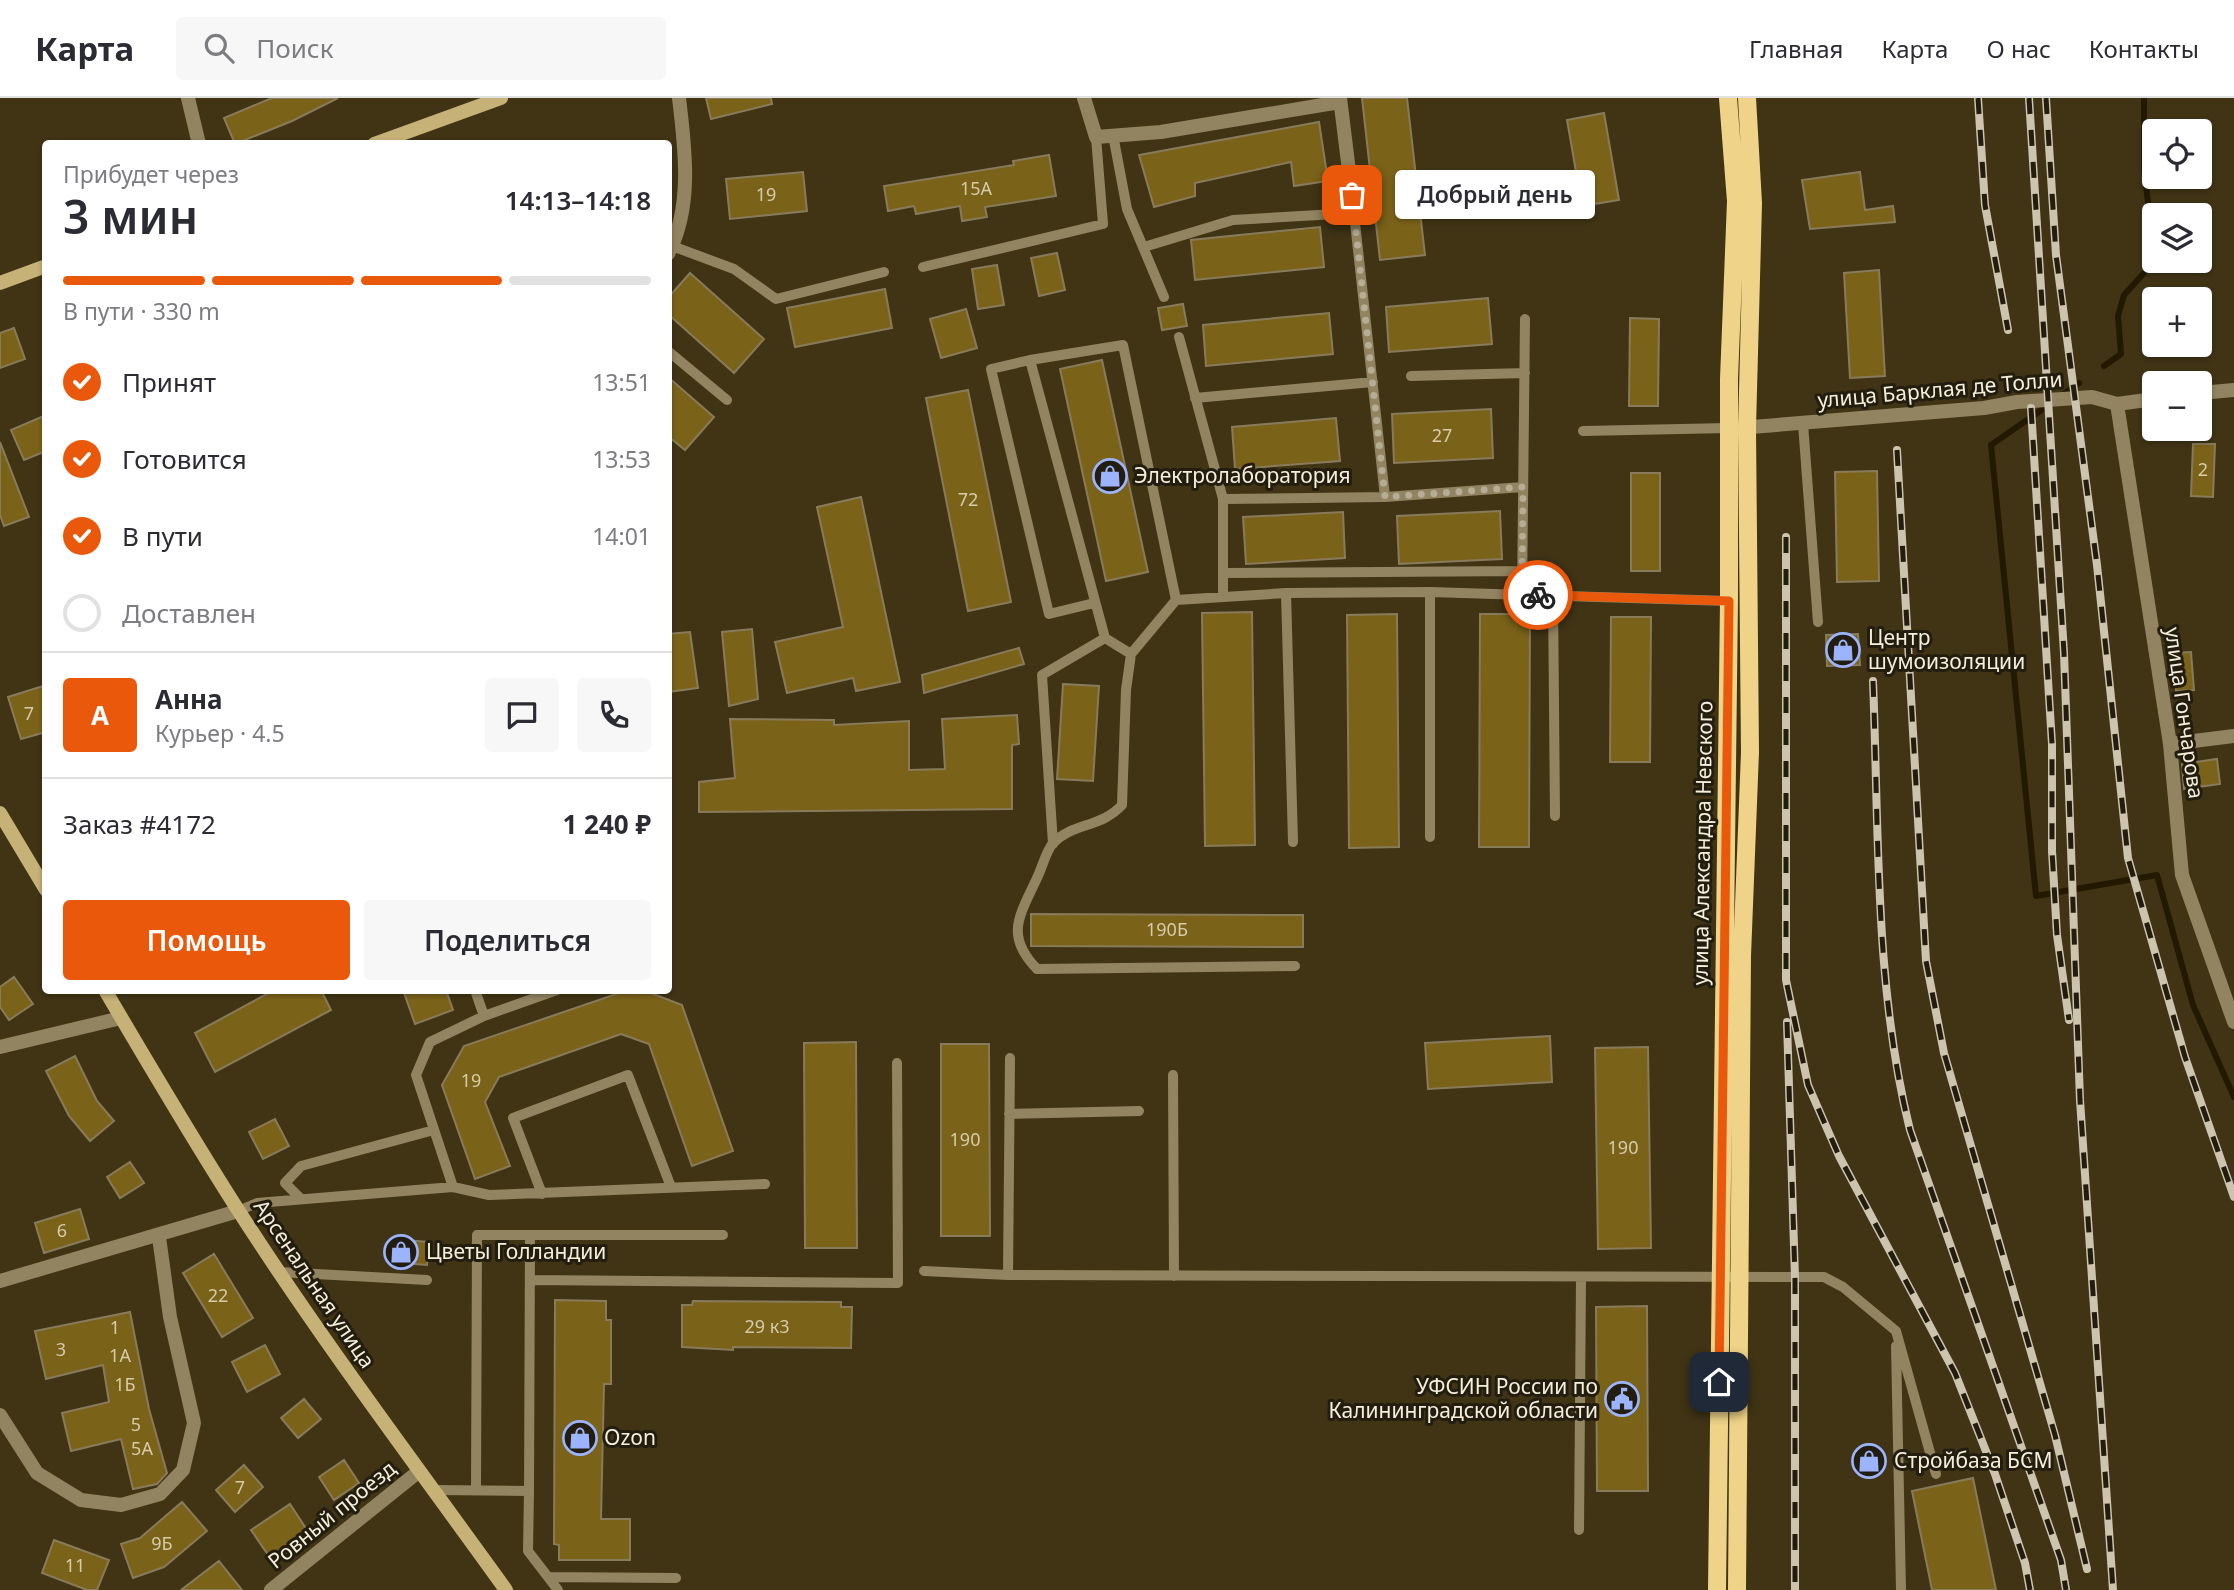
<!DOCTYPE html>
<html lang="ru">
<head>
<meta charset="utf-8">
<style>
  :root { --surface:#fff; --page:#f7f7f7; --text:#2b2b33; --muted:#7c7c81; --line:#e1e1e2; --accent:#ea580c }
  body { margin:0; font-family:"Noto Sans",sans-serif; background:var(--page); color:var(--text); height:100vh; display:flex; flex-direction:column; font-size:26px; white-space:nowrap }
  * { box-sizing:border-box; margin:0 }
  p { font-size:23px; color:var(--muted) }
  .icon { flex:none; width:38px; height:38px; fill:none; stroke:currentColor; stroke-width:2; stroke-linecap:round; stroke-linejoin:round }
  .map { position:relative; flex:1; overflow:hidden }
  .panel { position:absolute; left:42px; top:42px; width:630px; height:854px; display:flex; flex-direction:column; background:var(--surface); border-radius:7px; box-shadow:0 2px 5px #0004 }
  .panel>* { flex:none }
  .tools { position:absolute; left:2142px; top:21px; display:grid; gap:14px }
  .tools a { display:grid; place-items:center; width:70px; height:70px; border-radius:7px; background:var(--surface); box-shadow:0 2px 5px #0004; font-size:35px }
  .pin { position:absolute; display:grid; place-items:center; width:60px; height:60px; color:#fff; margin:-30px; border-radius:14px; box-shadow:0 4px 10px #0006 }
  .courier { position:absolute; display:grid; place-items:center; width:70px; height:70px; margin:-35px; border:5px solid #ea580c; border-radius:50%; background:#fff; color:#222; box-shadow:0 2px 9px #0007 }
  .bubble { position:absolute; height:49px; border-radius:7px; background:var(--surface); box-shadow:0 2px 5px #0004; font-size:23px; font-weight:600; line-height:49px; text-align:center }
  .head em { font-style:normal; font-weight:600 }
  .head div { display:flex; flex-direction:column-reverse }
  .head { display:flex; align-items:center; justify-content:space-between; height:119px; padding:0 21px }
  h1 { font-size:46px; font-weight:600; line-height:52px }
  .bar { display:grid; grid-template-columns:repeat(4,1fr); gap:10px 7px; align-content:center; height:84px; padding:0 21px }
  .bar i { height:9px; border-radius:5px; background:var(--line) }
  .bar .on { background:var(--accent) }
  .bar p { grid-column:span 4 }
  .line { display:flex; align-items:center; gap:18px; padding:0 21px; border-top:2px solid var(--line) }
  .line div { flex:1 }
  .round { display:grid; place-items:center; flex:none; width:74px; height:74px; border-radius:7px; background:var(--page) }
  ol { padding:0 21px; list-style:none }
  li { display:flex; align-items:center; gap:21px; height:77px }
  li p { margin-inline-start:auto }
  li .icon { padding:7px; border-radius:50%; background:var(--accent); color:#fff; stroke-width:4 }
  li:last-child { color:var(--muted) }
  li i { width:38px; height:38px; border:4px solid var(--line); border-radius:50% }
  .primary-button { display:flex; gap:14px; margin-top:auto; padding:14px 21px }
  .primary-button a { flex:1; height:80px; border-radius:7px; background:var(--accent); color:#fff; font-size:28px; font-weight:600; line-height:80px; text-align:center }
  .primary-button a+a { background:var(--page); color:var(--text) }
  header { display:flex; align-items:center; gap:42px; box-sizing:border-box; height:98px; padding:0 35px; background:var(--surface); border-bottom:2px solid var(--line) }
  header strong { font-size:33px }
  nav { display:flex; gap:38px; margin-inline-start:auto; font-size:24px }
  .search { width:490px; height:63px; background:var(--page); display:flex; align-items:center; gap:18px; box-sizing:border-box; padding:0 24px; border-radius:7px; color:var(--muted); font-size:26px }
  .map>svg:first-child { display:block }
  .lines { fill:none; stroke-linecap:round; stroke-linejoin:round }
  .stream { stroke:#231900; stroke-width:6 }
  .building { fill:#7b6219; stroke:#887b5b; stroke-width:2 }
  .lane { stroke:#928461; stroke-width:10 }
  .street { stroke:#928461; stroke-width:14 }
  .secondary { stroke:#c6b177; stroke-width:14 }
  .primary { stroke:#efd388; stroke-width:18 }
  .rail-casing { stroke:#ccc4af; stroke-width:8 }
  .rail { stroke:#221d0f; stroke-width:5; stroke-dasharray:16; stroke-linecap:butt }
  .done { stroke:#b6ad96; stroke-width:7; stroke-dasharray:0 12.6 }
  .route { stroke:#ea580c; stroke-width:9 }
  .labels { text-anchor:middle; stroke-width:6; stroke-linejoin:round; paint-order:stroke }
  .number-label { font-size:18px; fill:#d6cbab }
  .street-label { font-size:21px; fill:#f5eedc; stroke:#221d0f }
  .poi-label { font-size:21px; fill:#f5eedc; stroke:#221d0f; text-anchor:start }
</style>
</head>
<body>
<header>
<strong>Карта</strong>
<div class="search"><svg class="icon" aria-label="search" viewBox="0 0 24 24"><circle cx="10" cy="10" r="6"/><path d="M15 15l6 6"/></svg>Поиск</div>
<nav><a>Главная</a><a>Карта</a><a>О нас</a><a>Контакты</a></nav>
</header>
<div class="map">
<svg width="2234" height="1492" viewBox="0 0 2234 1492">
  <rect width="100%" height="100%" fill="#403415"/>
  <g class="lines">
    <!-- stream -->
    <path class="stream" d="M2144 0V70L2154 156
      M2104 268 2121 256 2118 218 2124 197 2155 163
      M2062 297 2079 285
      M2050 306 1991 347 2036 798 2157 777 2193 907 2234 999"/>
  </g>
  <!-- building -->
  <path class="building" d="M272 0H338L292 23 235 46 224 20Z
    M706 0H771L772 6 711 21Z
    M1362 0H1407L1425 157 1380 162Z
    M1604 15 1619 102 1582 108 1567 22Z
    M1319 24 1328 83 1294 88 1291 64 1195 85V98L1154 109 1139 57Z
    M1049 57 1056 98 985 109 987 119 962 123 960 108 916 116 914 108 888 113 884 88 1014 67 1013 63Z
    M803 74 807 113 730 121 726 81Z
    M1860 74 1865 112 1893 108 1895 124 1810 131 1802 82Z
    M1320 129 1324 169 1195 182 1191 142Z
    M1057 155 1065 192 1039 198 1031 160Z
    M997 167 1004 207 978 211 972 171Z
    M1879 172 1885 278 1850 280 1844 175Z
    M690 175 764 241 734 275 668 216V200Z
    M885 191 892 230 795 249 787 210Z
    M1488 200 1492 246 1389 254 1386 209Z
    M1183 206 1187 228 1162 232 1158 210Z
    M966 211 977 250 941 260 930 221Z
    M1329 215 1333 256 1206 268 1203 227Z
    M1630 220 1659 221 1658 308H1629Z
    M14 230 25 261 0 270V235Z
    M1102 262 1148 474 1106 483 1060 271Z
    M668 279 714 319 685 352 668 338Z
    M968 292 1011 504 968 513 926 300Z
    M1491 311 1493 360 1394 365 1392 316Z
    M46 317V353L24 362 11 332Z
    M1336 320 1340 363 1235 371 1232 329Z
    M0 344 29 419 4 428 0 417Z
    M2193 346H2215L2213 399 2191 398Z
    M1877 373 1879 483 1837 484 1835 374Z
    M1631 375H1660V473H1631Z
    M861 399 900 584 856 593 853 580 787 595 775 544 843 529 817 409Z
    M1500 413 1502 461 1399 466 1397 418Z
    M1343 414 1345 460 1246 466 1243 419Z
    M1252 514 1255 747 1205 748 1202 515Z
    M1397 516 1399 749 1349 750 1347 517Z
    M1480 516H1530L1529 749H1479Z
    M1611 519H1651L1650 664H1610Z
    M752 531 758 601 729 608 722 534Z
    M690 534 698 590 668 594V536Z
    M1858 536 1860 567 1827 568 1826 537Z
    M1019 550 1024 566 924 595 922 577Z
    M2191 554 2194 592 2176 593 2173 555Z
    M1063 586 1099 588 1093 683 1057 681Z
    M46 587V634L21 641 8 599Z
    M1017 617 1019 646 1012 647V711L699 714V684L735 680 730 621 834 622V627L909 623V672L945 671 942 621Z
    M2217 661 2220 686 2184 691 2182 666Z
    M1031 816 1303 817V849L1031 848Z
    M14 879 33 906 9 922 0 909V889Z
    M274 892H321L331 912 215 974 195 935Z
    M403 892H446L453 912 415 926Z
    M628 892H643L682 907 733 1053 692 1068 649 946 621 936 499 979 485 1004 510 1068 475 1081 442 987 464 948Z
    M1550 938 1552 984 1428 991 1425 945Z
    M856 944 857 1150H805L804 945Z
    M941 946H989L990 1138H941Z
    M1648 949 1651 1150 1598 1151 1595 950Z
    M75 958 97 1003 114 1023 90 1043 69 1018 46 973Z
    M275 1021 289 1048 263 1061 249 1034Z
    M130 1064 144 1085 120 1100 107 1079Z
    M80 1111 89 1141 44 1155 35 1125Z
    M391 1141 429 1144 427 1167 389 1164Z
    M214 1156 253 1220 222 1239 183 1175Z
    M555 1202 606 1203V1222H611V1286H604L601 1421H630V1462H559V1447L554 1446Z
    M693 1203 841 1204V1209H852L851 1250 733 1249V1252L682 1249V1207H692Z
    M1647 1208 1648 1393H1597L1596 1209Z
    M130 1214 149 1311 167 1375 157 1386 133 1391 121 1341 71 1353 62 1315 109 1304 103 1267 46 1281 35 1233Z
    M265 1247 280 1276 247 1294 232 1264Z
    M304 1301 321 1321 298 1340 281 1320Z
    M344 1362 359 1385 334 1402 319 1379Z
    M244 1367 263 1389 235 1414 216 1392Z
    M1973 1380 1996 1492H1932L1912 1393Z
    M182 1404 207 1433 164 1469 133 1480 121 1446 140 1440Z
    M290 1406 311 1438 273 1464 251 1432Z
    M54 1442 109 1462 97 1492H87L42 1475Z
    M219 1463 242 1492H181Z"/>
  <g class="lines">
    <!-- lane -->
    <path class="lane" d="M1113 37 1127 111 1164 199
      M1352 97 1385 399
      M672 148 734 171 776 201 884 174
      M1144 149 1233 122 1354 115
      M923 169 1103 126 1096 39
      M1179 239 1223 401
      M668 253 727 302
      M1030 262 991 271 1049 516 1094 505
      M1411 278 1525 275
      M1195 300 1373 284
      M1803 326 1818 524
      M1583 333 1729 330
      M1223 475 1522 473
      M1430 494V739
      M1286 495 1293 744
      M1522 497 1525 221
      M1553 497 1555 718
      M1223 499V401L1385 399 1523 389
      M1105 540 1030 262 1123 247 1176 502
      M1131 556 1126 592 1122 707C1101 730 1072 725 1053 745 1046 753 1042 770 1037 780 1020 817 1004 837 1037 871L1295 868
      M1053 746 1042 577 1105 540 1131 556 1176 502 1286 495 1430 494 1729 503
      M475 892 484 918
      M1173 977 1174 1178
      M1009 1016 1139 1013
      M453 1089 416 977 430 944 484 918 557 892
      M542 1096 513 1020 628 977 671 1089
      M301 1101 285 1085 301 1068 434 1032
      M238 1113 257 1105 453 1089 489 1097 765 1086
      M924 1173 1008 1177 1824 1179 1843 1189 1896 1233 1936 1376
      M279 1174 427 1182
      M1008 1177 1010 960
      M530 1182 898 1185 897 965
      M1896 1248 1901 1492
      M434 1392 529 1393 530 1137H723
      M476 1392 477 1137H530
      M529 1393 528 1453 558 1492
      M1579 1432 1581 1180
      M548 1479 676 1480"/>
    <!-- street -->
    <path class="street" d="M188 0 199 46
      M1084 0 1096 39 1161 34 1340 4
      M1340 0 1352 97
      M668 156C693 109 685 50 679 0
      M2200 295 2234 292
      M2117 306 2170 646 2182 777 2234 924
      M1739 330 1984 310 2017 304 2092 299 2117 306 2154 301
      M2170 646 2234 638
      M0 949 121 920
      M0 1183 238 1113
      M0 1317 37 1375 81 1402 121 1407 160 1396 183 1372 194 1325 170 1219 159 1139
      M271 1492 418 1374"/>
    <!-- secondary -->
    <path class="secondary" d="M374 46 501 0
      M0 185 46 168
      M0 715 46 792
      M105 892C149 967 193 1042 240 1115 323 1244 416 1367 506 1492"/>
    <!-- primary -->
    <path class="primary" d="M1717 1492 1729 503V281L1736 103 1728 0
      M1737 1492 1742 858 1750 654 1747 330 1753 105 1747 0"/>
    <!-- rail casing -->
    <g class="rail-casing">
      <path id="rail" d="M1978 0 1985 107 2008 232
        M2029 0 2064 555 2080 1002 2113 1492
        M2046 0 2056 157 2097 467 2128 760 2185 959 2234 1099
        M2031 310 2052 646V753L2057 837 2069 922
        M1897 352 1926 863 1944 955 2055 1337 2087 1471
        M1786 439V882L1808 987 1839 1058 1955 1275 1995 1376 2025 1465 2030 1492
        M1873 583C1879 731 1874 888 1910 1032L2061 1462 2066 1492
        M1787 924 1795 1180V1492"/>
    </g>
    <!-- rail -->
    <use href="#rail" class="rail"/>
  </g>
  <g class="lines">
    <!-- done -->
    <path class="done" d="M1352 97 1385 399 1523 389 1522 497H1538"/>
    <!-- route -->
    <path class="route" d="M1538 497 1729 503 1719 1284"/>
  </g>
  <!-- icons -->
  <defs>
    <g id="shop-ring" transform="scale(1.75)"><circle r="9.5" fill="#221d0f" stroke="#9cb4fd" stroke-width="1.5"/><path d="M-5-2.5h2.3a2.7 3.5 0 0 1 5.4 0H5L5.5 6h-11ZM-1.5-2.5h3a1.5 2.3 0 0 0-3 0Z" fill="#9cb4fd"/></g>
    <g id="civic-ring" transform="scale(1.75)"><circle r="9.5" fill="#221d0f" stroke="#9cb4fd" stroke-width="1.5"/><path d="M-.6-6.5H3V-4.5H.6V-3L4-1V1h2V6H-6V1h2V-1L-.6-3ZM-1.2 2.5V6h2.4V2.5Z" fill="#9cb4fd"/></g>
  </defs>
  <g fill-rule="evenodd">
    <use href="#shop-ring" x="1110" y="378"/>
    <use href="#shop-ring" x="1843" y="552"/>
    <use href="#shop-ring" x="401" y="1154"/>
    <use href="#civic-ring" x="1622" y="1301"/>
    <use href="#shop-ring" x="580" y="1340"/>
    <use href="#shop-ring" x="1869" y="1363"/>
  </g>
  <g class="labels">
    <!-- number labels -->
    <g class="number-label">
      <text x="976" y="97">15А</text>
      <text x="766" y="103">19</text>
      <text x="1442" y="344">27</text>
      <text x="2203" y="378">2</text>
      <text x="968" y="408">72</text>
      <text x="29" y="622">7</text>
      <text x="1167" y="838">190Б</text>
      <text x="471" y="989">19</text>
      <text x="965" y="1048">190</text>
      <text x="1623" y="1056">190</text>
      <text x="62" y="1139">6</text>
      <text x="218" y="1204">22</text>
      <text x="767" y="1235">29 к3</text>
      <text x="115" y="1236">1</text>
      <text x="61" y="1258">3</text>
      <text x="120" y="1264">1А</text>
      <text x="125" y="1293">1Б</text>
      <text x="136" y="1333">5</text>
      <text x="142" y="1357">5А</text>
      <text x="240" y="1396">7</text>
      <text x="162" y="1452">9Б</text>
      <text x="75" y="1474">11</text>
    </g>
    <!-- street labels -->
    <g class="street-label">
      <text transform="translate(1940 292) rotate(-5)" y="7">улица Барклая де Толли</text>
      <text transform="translate(2184 615) rotate(82)" y="7">улица Гончарова</text>
      <text transform="translate(1703 745) rotate(-89)" y="7">улица Александра Невского</text>
      <text transform="translate(314 1186) rotate(56)" y="7">Арсенальная улица</text>
      <text transform="translate(332 1417) rotate(-39)" y="7">Ровный проезд</text>
    </g>
    <!-- poi labels -->
    <g class="poi-label">
      <text x="1134" y="385">Электролаборатория</text>
      <text x="1868" y="547">Центр<tspan x="1868" dy="24">шумоизоляции</tspan></text>
      <text x="426" y="1161">Цветы Голландии</text>
      <text x="1598" y="1296" text-anchor="end">УФСИН России по<tspan x="1598" dy="24">Калининградской области</tspan></text>
      <text x="604" y="1347">Ozon</text>
      <text x="1894" y="1370">Стройбаза БСМ</text>
    </g>
  </g>
</svg>
<div class="tools">
<a><svg class="icon" aria-label="locate" viewBox="0 0 24 24"><circle cx="12" cy="12" r="6"/><path d="M12 2v4M12 18v4M2 12h4M18 12h4"/></svg></a>
<a><svg class="icon" aria-label="layers" viewBox="0 0 24 24"><path d="M12 4l9 5-9 5-9-5zM3 14l9 5 9-5"/></svg></a>
<a>+</a>
<a>−</a>
</div>
<div class="pin" style="left:1352px;top:97px;background:#ea580c"><svg class="icon" aria-label="bag" viewBox="0 0 24 24"><path d="M5 8h14l-1 12H6zM9 8a3 3 0 0 1 6 0"/></svg></div>
<div class="pin" style="left:1719px;top:1284px;background:#1f2937"><svg class="icon" aria-label="home" viewBox="0 0 24 24"><path d="M3 11l9-7 9 7M6 9v11h12V9"/></svg></div>
<div class="courier" style="left:1538px;top:497px"><svg class="icon" aria-label="bike" viewBox="0 0 24 24"><circle cx="6" cy="16" r="4"/><circle cx="18" cy="16" r="4"/><path d="M6 16l4-8h5l3 8M10 8l3 8H6M13 5h3"/></svg></div>
<div class="bubble" style="left:1395px;top:72px;width:200px">Добрый день</div>
<section class="panel">
<div class="head"><div><h1>3 мин</h1><p>Прибудет через</p></div><em>14:13–14:18</em></div>
<div class="bar"><i class="on"></i><i class="on"></i><i class="on"></i><i></i><p>В пути · 330 m</p></div>
<ol>
<li><svg class="icon" aria-label="check" viewBox="0 0 24 24"><path d="M5 12l5 5 9-10"/></svg>Принят<p>13:51</p></li>
<li><svg class="icon" aria-label="check" viewBox="0 0 24 24"><path d="M5 12l5 5 9-10"/></svg>Готовится<p>13:53</p></li>
<li><svg class="icon" aria-label="check" viewBox="0 0 24 24"><path d="M5 12l5 5 9-10"/></svg>В пути<p>14:01</p></li>
<li><i></i>Доставлен</li>
</ol>
<div class="line" style="height:126px"><b class="round" style="background:var(--accent);color:#fff">А</b><div><b>Анна</b><p>Курьер · 4.5</p></div><a class="round"><svg class="icon" aria-label="chat" viewBox="0 0 24 24"><path d="M4 5h16v11H9l-5 4z"/></svg></a><a class="round"><svg class="icon" aria-label="phone" viewBox="0 0 24 24"><path d="M5 4h4l2 5-3 2q2 4 5 5l2-3 5 2v4C11 20 4 13 5 4z"/></svg></a></div>
<div class="line" style="height:91px"><div>Заказ #4172</div><b>1 240 ₽</b></div>
<div class="primary-button"><a>Помощь</a><a>Поделиться</a></div>
</section>
</div>
</body>
</html>
